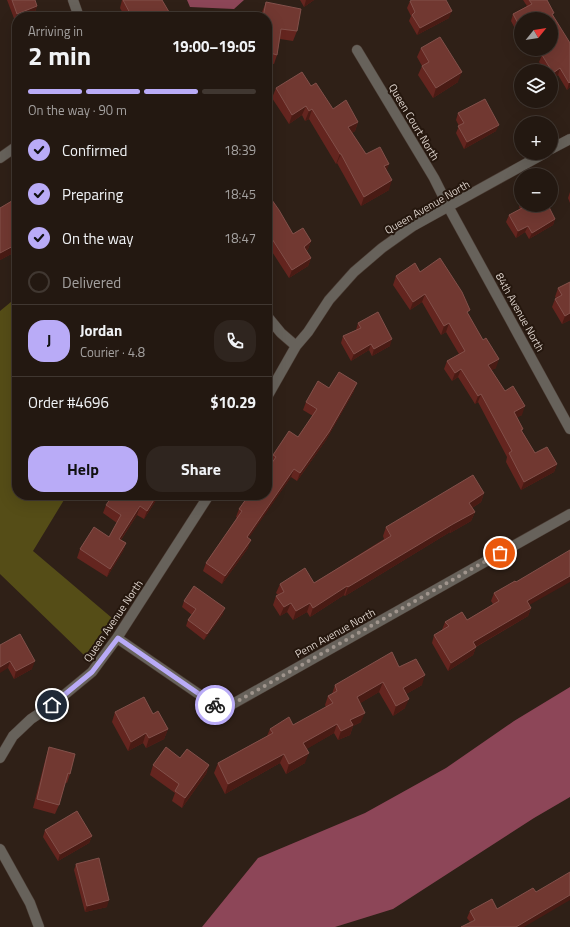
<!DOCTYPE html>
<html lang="en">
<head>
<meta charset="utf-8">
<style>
  :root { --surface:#231811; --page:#2f251f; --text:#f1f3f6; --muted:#a3a09f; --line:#403731; --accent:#b9abf7 }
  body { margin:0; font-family:"Titillium Web",sans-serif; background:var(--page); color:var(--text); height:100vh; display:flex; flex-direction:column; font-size:15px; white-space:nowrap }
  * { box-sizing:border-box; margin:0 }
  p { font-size:13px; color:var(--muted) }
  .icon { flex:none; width:22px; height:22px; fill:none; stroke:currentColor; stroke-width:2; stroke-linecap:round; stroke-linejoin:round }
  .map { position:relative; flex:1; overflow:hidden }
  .drawer { position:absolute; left:12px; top:12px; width:260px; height:488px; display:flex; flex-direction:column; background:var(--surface); border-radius:16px; box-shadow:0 4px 16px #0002,0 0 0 1px var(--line) }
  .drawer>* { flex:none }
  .needle { width:26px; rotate:60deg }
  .controls { position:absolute; left:514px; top:12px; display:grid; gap:8px }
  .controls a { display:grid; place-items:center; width:44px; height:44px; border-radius:50%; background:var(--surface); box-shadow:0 4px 16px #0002,0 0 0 1px var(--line); font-size:20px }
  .pin { position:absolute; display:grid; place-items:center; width:34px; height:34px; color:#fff; margin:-17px; border:2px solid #fff; border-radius:50%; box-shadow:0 1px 4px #0007 }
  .courier { position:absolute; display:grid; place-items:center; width:40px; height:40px; margin:-20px; border:3px solid #b9abf7; border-radius:50%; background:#fff; color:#222; box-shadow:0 1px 5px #0007 }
  .headline em { font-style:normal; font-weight:700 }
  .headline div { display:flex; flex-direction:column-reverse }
  .headline { display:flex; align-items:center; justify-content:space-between; height:68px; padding:0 16px }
  h1 { font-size:26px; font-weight:700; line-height:30px }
  .bar { display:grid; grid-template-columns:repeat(4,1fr); gap:6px 4px; align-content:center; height:48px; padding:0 16px }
  .bar i { height:5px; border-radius:3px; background:var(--line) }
  .bar .active { background:var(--accent) }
  .bar p { grid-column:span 4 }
  .line { display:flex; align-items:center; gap:10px; padding:0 16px; border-top:1px solid var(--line) }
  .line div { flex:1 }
  .round { display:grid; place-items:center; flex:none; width:42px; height:42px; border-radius:16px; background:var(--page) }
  ol { padding:0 16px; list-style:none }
  li { display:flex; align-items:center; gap:12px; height:44px }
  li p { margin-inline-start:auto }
  li .icon { padding:4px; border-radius:50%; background:var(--accent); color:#111; stroke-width:4 }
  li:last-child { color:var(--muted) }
  li i { width:22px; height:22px; border:2px solid var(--line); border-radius:50% }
  .button { display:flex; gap:8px; margin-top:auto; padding:8px 16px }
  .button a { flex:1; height:46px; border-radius:16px; background:var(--accent); color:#111; font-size:16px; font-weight:700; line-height:46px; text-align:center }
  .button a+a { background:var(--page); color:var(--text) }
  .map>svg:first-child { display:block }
  .green { fill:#554d17 }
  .water { fill:#8d4658 }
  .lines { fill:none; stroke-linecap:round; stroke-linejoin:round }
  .minor-casing { stroke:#4b3c34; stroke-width:11 }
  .minor { stroke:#67625b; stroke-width:10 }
  .wall { fill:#64251f }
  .shaded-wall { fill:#491b14 }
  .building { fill:#713831; stroke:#82504a }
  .done { stroke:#9f948c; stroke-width:4; stroke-dasharray:0 7.2 }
  .route { stroke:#b9abf7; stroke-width:5 }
  .labels { text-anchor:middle; stroke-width:4; stroke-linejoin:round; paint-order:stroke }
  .street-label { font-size:11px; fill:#dcd2cb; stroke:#25170e }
</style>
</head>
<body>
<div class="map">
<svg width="570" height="927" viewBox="0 0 570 927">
  <rect width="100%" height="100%" fill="#2f2017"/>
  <!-- green -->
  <path class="green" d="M17 297V495H67L33 551 112 618 85 656 0 574V311Z"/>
  <!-- water -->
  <path class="water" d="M187 0H244L234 9 190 7Z
    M570 687V797L534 818 393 909 335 927H202L258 858 365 813 446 768 514 721Z"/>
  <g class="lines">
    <!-- minor casing -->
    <g class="minor-casing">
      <path id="minor" d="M73 0 79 17
        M357 50 434 178 449 208 570 429
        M551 149 570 139
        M0 158 17 146
        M267 316 281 333 296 346
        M267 397 296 346 308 332 329 300 354 272 382 248 413 226 545 153
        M117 638 222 710 570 514
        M0 758 13 736 31 719 52 705 92 672 117 638 209 495
        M0 849 30 903 39 927"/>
    </g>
    <!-- minor -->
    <use href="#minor" class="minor"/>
  </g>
  <!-- wall -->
  <path class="wall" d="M7 0H35L37 6 35 12 15 21Z
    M122 0H162L172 17H125L120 8Z
    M300 0H314L304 7Z
    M523 0H547L553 15 570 87 567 90 558 75 551 80V71H545L539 62 542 55 546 53 543 49H551V19H521V40L511 21 513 14 527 6Z
    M410 1 449 18 417 35 409 21 411 16 407 8Z
    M266 2 297 31 293 41 280 39 277 55 274 64 267 63V17H261L262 12Z
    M17 40V65L12 54 16 45 17 44 16 43Z
    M421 48 458 82 433 98 418 75 422 66 417 57Z
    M311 86 333 109 358 122 355 131 352 133 366 154 387 171 389 190 361 206 337 163 336 164 309 119 305 121 302 115 289 124 272 98 276 88Z
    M458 113 496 131 464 149 456 133 459 126 456 120Z
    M17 182V251L0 260V208L16 198 12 192 15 183Z
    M570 192V203L568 198Z
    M267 193 293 234 311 241 308 249 306 251 311 258 308 266 289 278 267 244Z
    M521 202V205H548L555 219 553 225 529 239 525 232 516 238 506 222 509 215 520 209 519 207Z
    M420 272 469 315 496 368 491 370 505 391 522 415 517 417 523 429 522 431 535 453 557 464 554 472 521 490 506 462 507 457 478 402 475 404 458 377 452 381 444 369 447 361 459 354 446 332 441 335 422 302 410 310 393 285 396 276Z
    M570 282V320L562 324 552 307 555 299 556 298 555 297 558 288Z
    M358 323 390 346 372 356 369 350 351 361 341 343 343 336 356 330Z
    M329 388 354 391 326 440 297 481 291 477 248 538V548L222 584 203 571 206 563 237 518 236 517 239 509 271 464 270 463 273 455 298 437 313 416 303 410 306 402Z
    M484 493 481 502 472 508 475 512 471 521 450 533V532L345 596 344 595 310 617 307 612 293 620 287 612 280 616 273 605 276 596 278 595 276 593 280 584 314 583 384 539 383 536 386 527Z
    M157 495 155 502 144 519 137 515 121 540 126 543 123 551 107 577 77 558 80 549 109 537 117 523 103 513 106 505Z
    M494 593 529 605 531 608 528 616 476 647 473 655 448 671 432 643 434 635 443 630H442L445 622 467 620 493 604 491 601Z
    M184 601 223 614 204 640 186 626 188 620 192 615 182 607Z
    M0 645 32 669 14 679 8 668Z
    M399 667 422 685 406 694 405 708 393 716 379 692 360 703 361 722 353 726 350 735 338 740 334 733 306 749 305 763 286 774 280 763 225 794 214 773 218 763 267 736 270 729 293 725 326 707 325 705 328 696 332 694 335 685Z
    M115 712 153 714 168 729 164 739 146 748 143 743 128 751 112 722Z
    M49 747 70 774 67 783 65 782 59 805 55 814 33 808 46 757Z
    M180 758 209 765 206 774 182 808 172 801 175 793 150 775 153 765Z
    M45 830 92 836 89 843 58 861 43 837Z
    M76 864 107 907 85 912 74 870Z
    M497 909 470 922 467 918 470 911Z"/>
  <!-- shaded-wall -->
  <path class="shaded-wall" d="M306 0H314L304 7Z
    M37 6 35 12 24 17H17V20L15 21 17 14Z
    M452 11 449 18 417 35 420 28Z
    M560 68 558 75 551 80 553 73Z
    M462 72 458 82 433 98 436 88Z
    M570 82V87L567 90 569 83Z
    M306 106 302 115 289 124 292 115Z
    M312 109 309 119 305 121 309 111Z
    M358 122 355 131 345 137 348 127Z
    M499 125 496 131 464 149 467 142Z
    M340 154H341L337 163 336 164Z
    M389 164 386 173 384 166Z
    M392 180 389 190 361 206 364 197Z
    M555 219 553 225 529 239 532 233Z
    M528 226 525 232 516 238 518 231Z
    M311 241 308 249 301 255 304 247Z
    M17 244V251L0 260V253Z
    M311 258 308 266 289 278 292 270Z
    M425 294 422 302 410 310 413 302Z
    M570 313V320L562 324 565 316Z
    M449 323 446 332 441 335 444 326Z
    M392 339 390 346 372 356 374 349Z
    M371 344 369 350 351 361 354 354Z
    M499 359 496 368 485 374 488 365Z
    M461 369 458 377 452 381 455 373Z
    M357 383 354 391 326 440 297 481 300 473Z
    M481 394 478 402 475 404 478 396Z
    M525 406 522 415 511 421 514 412Z
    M557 464 554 472 521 490 524 482Z
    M294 469 291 477 244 545 247 537Z
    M484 493 481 502 466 512 469 503Z
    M157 495 155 502 144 519 147 511Z
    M140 506 137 515 116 547 119 539Z
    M475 512 471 521 450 533 453 524Z
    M453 524 450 532 345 596 348 587Z
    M251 540 248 548 222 584 225 576Z
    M126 543 123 551 107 577 110 569Z
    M570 576V582L524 608 527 601Z
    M347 586 344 595 310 617 313 608Z
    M291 603 287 612 280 616 284 607Z
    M310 603 307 612 293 620 296 611Z
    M225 608 223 614 204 640 207 634Z
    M531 608 528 616 470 650 473 642Z
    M476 647 473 655 448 671 451 663Z
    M10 661 8 668 0 673V667Z
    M35 661 32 669 14 679 16 671Z
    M425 675 422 685 399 698 403 688Z
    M383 682 379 692 354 707 357 697Z
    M409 699 405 708 393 716 396 706Z
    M365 713 361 722 353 726 350 735 338 740 341 731 350 720Z
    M337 724 334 733 300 753 303 743Z
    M168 729 164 739 146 748 149 738Z
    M146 733 143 743 128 751 131 742Z
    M309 753 305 763 286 774 289 764Z
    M284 754 280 763 225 794 228 784Z
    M209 765 206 774 182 808 185 798Z
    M92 836 89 843 58 861 60 854Z
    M570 895V900L524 927H516Z
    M109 900 107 907 85 912 87 906Z"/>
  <!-- building -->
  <path class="building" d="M12 0H35L37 6 17 14Z
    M123 0H162L172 17H132Z
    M412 0H446L452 11 420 28 412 15 415 12 410 1Z
    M529 0H547L554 13 552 14 570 43V82L569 83 560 68 553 73 542 55 551 50 550 49H551V19H521V29L513 14 532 4Z
    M266 2 301 9 297 31 281 29 277 55 267 52V17H263Z
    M440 37 462 72 436 88 422 66 429 62 421 48Z
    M302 72 311 86 316 83 333 109 346 100 358 122 348 127 366 154 380 147 389 164 384 166 392 180 364 197 341 154H340L312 109 309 111 306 106 292 115 276 88Z
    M485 99 499 125 467 142 458 126 464 123 458 113Z
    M267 193 279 210 293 234 303 228 311 241 304 247 311 258 292 270 267 231Z
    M17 198V244L0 253V208Z
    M523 205H548L555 219 532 233 528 226 518 231 509 215 524 207Z
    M440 258 462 292 470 310 467 312 483 340 486 338 499 359 488 365 505 391 513 386 525 406 514 412 523 429 521 430 535 453 547 447 557 464 524 482 509 453 512 451 481 394 478 396 461 369 455 373 447 361 465 351 449 323 444 326 425 294 413 302 396 276 415 263 420 272Z
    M570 282V313L565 316 555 299 562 295 558 288Z
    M378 312 392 339 374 349 371 344 354 354 343 336 361 328 358 323Z
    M339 372 357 383 329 432 300 473 294 469 247 537 251 540 225 576 206 563 242 511 239 509 249 495H267V470L276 457 273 455 289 431 298 437 317 409 306 402 318 381 329 388Z
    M473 475 484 493 469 503 475 512 453 524 348 587 347 586 313 608 310 603 296 611 291 603 284 607 276 596 284 592 280 584 305 568 314 583 391 536 386 527Z
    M113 495H157L147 511 140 506 119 539 126 543 110 569 80 549 94 527 109 537 121 515 106 505Z
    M570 550V576L527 601 531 608 473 642 476 647 451 663 434 635 449 626 445 622 462 612 467 620 499 601 494 593 515 581 516 582Z
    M194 586 225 608 207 634 188 620 196 609 184 601Z
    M20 634 35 661 16 671 10 661 0 667V645Z
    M392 652 399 667 416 659 425 675 403 688 409 699 396 706 383 682 357 697 365 713 350 720 353 725 341 731 337 724 303 743 309 753 289 764 284 754 228 784 218 763 273 733 270 729 289 717 293 725 333 703 328 696 337 691 335 685Z
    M144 697 153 714 158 711 168 729 149 738 146 733 131 742 115 712Z
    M49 747 75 754 70 774 68 773 59 805 37 799Z
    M166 747 180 758 187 749 209 765 185 798 175 791 179 784 153 765Z
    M77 811 92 836 60 854 45 830Z
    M99 858 109 900 87 906 76 864Z
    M570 872V895L516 927H461L475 920 470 911 492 899 497 909 533 888 536 892Z"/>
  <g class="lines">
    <!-- done -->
    <path class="done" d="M215 705 222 710 500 553"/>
    <!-- route -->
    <path class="route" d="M52 705 92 672 118 638 215 705"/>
  </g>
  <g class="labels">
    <!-- street labels -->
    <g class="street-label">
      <text transform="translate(414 122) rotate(59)" y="4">Queen Court North</text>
      <text transform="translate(427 207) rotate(-30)" y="4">Queen Avenue North</text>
      <text transform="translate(520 312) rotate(61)" y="4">84th Avenue North</text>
      <text transform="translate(113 621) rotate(-56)" y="4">Queen Avenue North</text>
      <text transform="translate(335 633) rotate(-29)" y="4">Penn Avenue North</text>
    </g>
  </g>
</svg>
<div class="controls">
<a><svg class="needle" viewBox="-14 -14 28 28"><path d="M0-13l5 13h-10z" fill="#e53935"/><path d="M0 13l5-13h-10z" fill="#a3a09f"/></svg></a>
<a><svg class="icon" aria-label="layers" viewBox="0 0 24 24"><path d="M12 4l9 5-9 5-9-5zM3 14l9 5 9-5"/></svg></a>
<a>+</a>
<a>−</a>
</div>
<div class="pin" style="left:500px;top:553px;background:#ea580c"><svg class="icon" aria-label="bag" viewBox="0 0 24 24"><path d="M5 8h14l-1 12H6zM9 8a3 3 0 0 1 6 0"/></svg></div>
<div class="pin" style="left:52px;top:705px;background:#1f2937"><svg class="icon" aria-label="home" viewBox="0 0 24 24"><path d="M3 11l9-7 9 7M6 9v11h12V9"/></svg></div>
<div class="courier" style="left:215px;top:705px"><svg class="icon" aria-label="bike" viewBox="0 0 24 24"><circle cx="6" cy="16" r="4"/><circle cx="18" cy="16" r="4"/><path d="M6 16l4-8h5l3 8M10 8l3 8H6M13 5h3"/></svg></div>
<section class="drawer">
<div class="headline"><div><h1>2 min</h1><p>Arriving in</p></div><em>19:00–19:05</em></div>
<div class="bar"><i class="active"></i><i class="active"></i><i class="active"></i><i></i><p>On the way · 90 m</p></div>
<ol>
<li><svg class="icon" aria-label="check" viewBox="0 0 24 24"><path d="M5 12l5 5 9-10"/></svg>Confirmed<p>18:39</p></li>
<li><svg class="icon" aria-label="check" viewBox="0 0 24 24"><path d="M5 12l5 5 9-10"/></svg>Preparing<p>18:45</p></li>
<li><svg class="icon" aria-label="check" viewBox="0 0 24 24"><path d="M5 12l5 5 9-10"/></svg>On the way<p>18:47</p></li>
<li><i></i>Delivered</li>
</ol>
<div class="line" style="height:72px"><b class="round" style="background:var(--accent);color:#111">J</b><div><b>Jordan</b><p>Courier · 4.8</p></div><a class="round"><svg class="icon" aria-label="phone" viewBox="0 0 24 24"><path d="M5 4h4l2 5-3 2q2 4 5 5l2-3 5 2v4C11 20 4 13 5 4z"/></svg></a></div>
<div class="line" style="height:52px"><div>Order #4696</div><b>$10.29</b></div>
<div class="button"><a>Help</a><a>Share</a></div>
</section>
</div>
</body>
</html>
